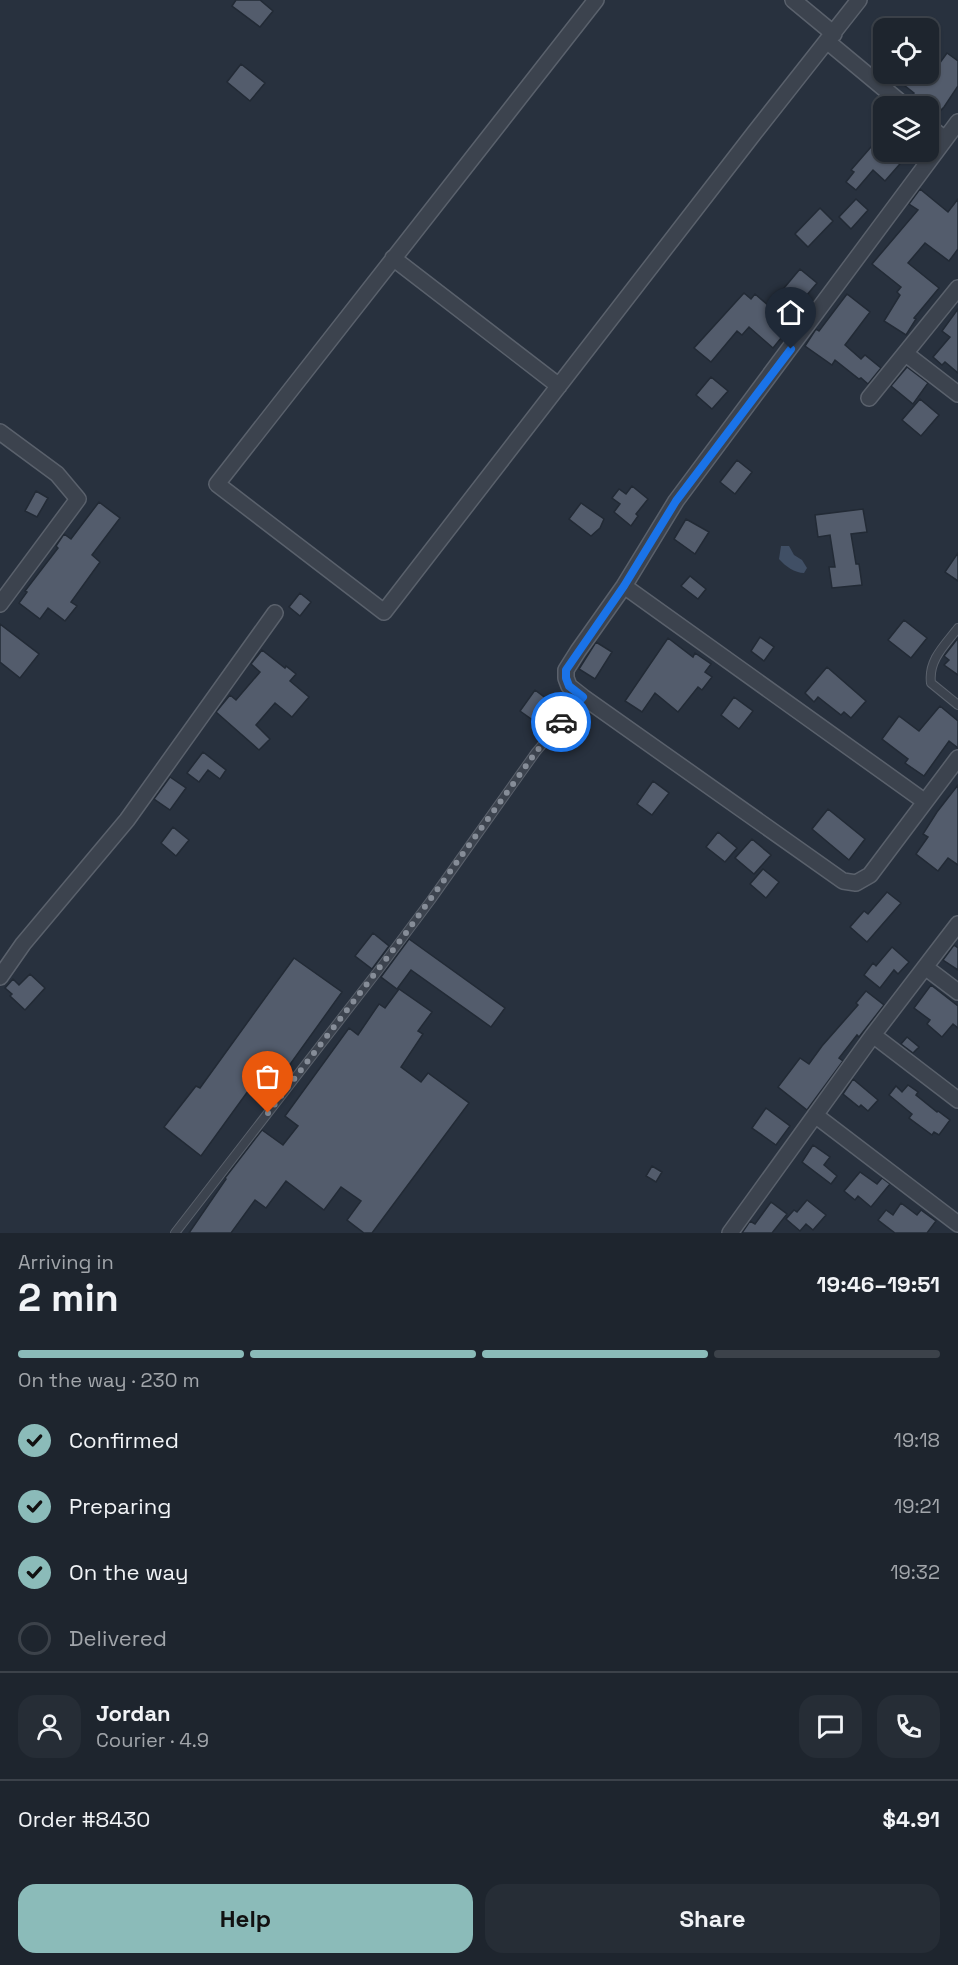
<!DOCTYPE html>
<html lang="en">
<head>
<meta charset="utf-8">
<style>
  :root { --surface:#1e252e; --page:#262d36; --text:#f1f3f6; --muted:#a1a5aa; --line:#3c424a; --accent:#8bbbb9 }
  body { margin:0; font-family:"Space Grotesk",sans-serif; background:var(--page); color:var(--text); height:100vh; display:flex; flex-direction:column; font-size:22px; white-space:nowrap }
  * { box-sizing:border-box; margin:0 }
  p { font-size:20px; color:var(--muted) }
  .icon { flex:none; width:33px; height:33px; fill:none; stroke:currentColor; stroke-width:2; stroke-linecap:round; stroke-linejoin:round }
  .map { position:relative; height:1233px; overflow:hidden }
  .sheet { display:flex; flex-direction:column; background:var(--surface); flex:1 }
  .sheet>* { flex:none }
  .tools { position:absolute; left:873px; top:18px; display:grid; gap:12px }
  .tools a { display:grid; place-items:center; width:66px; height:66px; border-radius:12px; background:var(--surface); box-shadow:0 2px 4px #0004,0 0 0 2px var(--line); font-size:30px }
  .pin { position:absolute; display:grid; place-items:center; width:51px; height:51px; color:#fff; margin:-62px -26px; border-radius:50% 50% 50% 0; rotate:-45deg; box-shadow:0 0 6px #0007 }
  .pin .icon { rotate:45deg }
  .courier { position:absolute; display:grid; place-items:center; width:60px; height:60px; margin:-30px; border:4px solid #1a73e8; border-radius:50%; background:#fff; color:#222; box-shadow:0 2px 8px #0007 }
  .headline em { font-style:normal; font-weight:700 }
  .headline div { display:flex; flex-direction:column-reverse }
  .headline { display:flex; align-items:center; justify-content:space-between; height:102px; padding:0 18px }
  h1 { font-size:39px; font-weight:700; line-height:45px }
  .bar { display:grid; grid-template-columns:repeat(4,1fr); gap:9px 6px; align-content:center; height:72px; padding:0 18px }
  .bar i { height:8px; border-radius:4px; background:var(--line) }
  .bar .current { background:var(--accent) }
  .bar p { grid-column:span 4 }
  .line { display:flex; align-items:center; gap:15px; padding:0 18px; border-top:2px solid var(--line) }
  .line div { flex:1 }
  .round { display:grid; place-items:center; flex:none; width:63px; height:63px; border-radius:18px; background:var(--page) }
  ol { padding:0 18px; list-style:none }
  li { display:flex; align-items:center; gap:18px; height:66px }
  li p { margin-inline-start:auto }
  li .icon { padding:6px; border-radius:50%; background:var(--accent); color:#111; stroke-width:4 }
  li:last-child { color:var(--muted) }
  li i { width:33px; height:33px; border:3px solid var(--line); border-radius:50% }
  .action { display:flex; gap:12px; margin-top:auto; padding:12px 18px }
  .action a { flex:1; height:69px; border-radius:18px; background:var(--accent); color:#111; font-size:24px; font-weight:700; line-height:69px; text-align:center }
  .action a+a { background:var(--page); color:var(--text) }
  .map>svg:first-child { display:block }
  .water { fill:#404f65 }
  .building { fill:#535c6c; stroke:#222a35; stroke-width:1.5 }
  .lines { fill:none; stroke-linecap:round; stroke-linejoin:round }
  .lane-casing { stroke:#5a616c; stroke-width:10 }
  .street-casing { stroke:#5a616c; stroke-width:18 }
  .lane { stroke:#3c434e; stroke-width:8 }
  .street { stroke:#3c434e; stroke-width:15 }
  .done { stroke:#868d98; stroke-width:6; stroke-dasharray:0 10.8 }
  .route { stroke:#1a73e8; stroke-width:8 }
</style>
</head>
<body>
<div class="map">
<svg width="958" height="1233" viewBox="0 0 958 1233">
  <rect width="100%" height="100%" fill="#28313e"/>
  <!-- water -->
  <path class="water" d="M781 546H789L794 555 802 560 807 568 804 573C795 573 785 566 779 559Z"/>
  <!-- building -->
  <path class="building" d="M236 0H260L273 11 260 27 232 6Z
    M947 53 958 61V86L944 107 933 118 928 116V106H915L914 102 910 97 914 93 890 74H929L931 75Z
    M241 64 265 83 250 101 227 82Z
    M884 132V152H899L906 157 885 181 873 170 856 190 846 182 854 172 851 170Z
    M920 189 948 212 958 199V249L949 261 925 243 908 263 939 288 914 318 916 319 906 335 884 321 900 295 897 292 901 287 872 264 918 210 909 204Z
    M856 199 868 210 851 229 839 217Z
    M820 208 833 221 808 247 795 234Z
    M800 269 817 283 784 322 790 327 773 348 749 327 742 335 737 331 711 362 694 348 744 293 751 299 755 294 769 306Z
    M847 294 870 312 845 345 861 359 865 355 881 368 868 384 861 378 859 379 835 360 832 365 805 346 816 329 819 331Z
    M958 309V373L945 362 942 365 933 357 950 337 942 331Z
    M907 367 928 383 913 404 891 386Z
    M711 377 728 391 712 409 696 395Z
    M920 399 939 415 921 436 902 420Z
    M737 460 752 472 735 494 720 482Z
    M632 486 648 499 636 514 638 516 631 526 614 512 620 504 612 498 619 489 626 494Z
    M36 491 48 498 37 517 25 511Z
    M99 502 120 518 92 555 100 562 71 602 77 606 65 621 48 608 40 619 19 603 27 592 25 591 58 548 56 546 64 534 71 539Z
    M581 503 604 519 600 528 591 536 569 519Z
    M863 509 867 532 851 534 856 564H859L862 585 832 588 829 567H835L830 535 818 537 815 515Z
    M686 519 709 532 695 554 674 539Z
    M958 553V581L945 572Z
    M690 576 706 589 698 599 681 586Z
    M300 593 311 602 300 616 289 607Z
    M904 620 927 638 911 658 888 640Z
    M0 624 39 654 20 678 0 662Z
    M760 637 774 647 764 661 751 651Z
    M668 638 693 657 695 653 711 664 705 672 712 677 702 690 698 687 678 712 655 693 642 712 625 701Z
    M958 638V675L944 665 949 660 944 656Z
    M596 642 612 652 595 679 579 669Z
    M262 650 285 668 286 666 296 674 290 681 309 697 292 717 275 703 256 725 270 739 259 750 216 712 230 695 236 700 260 672 251 664Z
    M827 667 866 701 851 718 844 712 841 715 818 697 814 702 805 693Z
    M535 690 552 703 537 723 520 711Z
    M734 697 753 711 739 729 721 715Z
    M940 706 958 721V748L949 741 924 776 905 763 908 759 882 739 899 716 919 731Z
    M203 752 226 770 220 779 208 770 199 782 187 773Z
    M170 777 186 788 170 810 154 799Z
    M653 781 669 793 652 815 637 804Z
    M958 785V865L948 858 938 871 916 854 928 837 923 834 937 812Z
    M828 809 865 839 849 860 812 829Z
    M173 827 189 840 176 856 161 843Z
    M718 832 737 848 725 862 706 847Z
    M752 839 771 855 754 874 735 858Z
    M763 869 779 882 766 898 750 884Z
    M887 892 901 903 867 942 850 927 864 911 868 914Z
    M373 933 389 946 372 969 355 956Z
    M409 939 505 1008 491 1027 411 970 397 989 381 977Z
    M954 945 958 948V970L943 960Z
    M892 947 909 962 898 974 894 970 880 988 864 975 873 963 876 966Z
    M294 958 342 992 263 1102 248 1091 201 1156 164 1127 196 1086 200 1088Z
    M30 974 45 988 25 1010 10 996 12 994 5 988 13 979 19 985Z
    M931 985 958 1006V1028L953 1024 942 1037 927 1024 930 1020 914 1008Z
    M399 989 432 1012 418 1031 423 1034 401 1067 421 1082 428 1073 469 1103 372 1233H364L347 1220 361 1201 341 1187 324 1210 286 1181 266 1208 255 1200 231 1233H189L226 1179 225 1178 262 1130 283 1145 298 1126 285 1116 349 1028 358 1035 379 1004 385 1008Z
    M866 991 884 1005 859 1037 857 1035 839 1058 843 1061 807 1110 778 1087 800 1058 809 1064 822 1046 858 1005 856 1003Z
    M907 1037 919 1047 913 1053 901 1044Z
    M853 1079 878 1100 868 1111 861 1105 859 1107 843 1094Z
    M908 1085 918 1092 916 1095 937 1112 938 1111 950 1120 939 1135 934 1132 932 1135 909 1118 912 1114 889 1095 896 1086 902 1092Z
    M766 1108 790 1126 776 1145 752 1128Z
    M813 1145 830 1157 824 1165 837 1176 831 1184 802 1162Z
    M652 1166 662 1172 656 1182 646 1176Z
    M860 1172 877 1184 882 1178 890 1184 871 1207 858 1196 855 1200 844 1191Z
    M807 1200 826 1215 813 1230 806 1224 800 1231 786 1219 794 1210 797 1212Z
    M771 1202 787 1214 772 1233H742L750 1221 755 1224Z
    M901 1203 917 1215 921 1210 936 1221 927 1233H895L878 1220 886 1210 893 1215Z"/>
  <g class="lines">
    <!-- lane casing -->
    <g class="lane-casing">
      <path id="lane" d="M958 628C945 645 928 660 931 683L958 705
        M175 1233 381 967 431 900 536 752 583 697"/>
    </g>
    <!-- street casing -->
    <g class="street-casing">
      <path id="street" d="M596 0 217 484 384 612 755 132 859 0
        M793 0 834 34
        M828 42 905 106
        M958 122 676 501 624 586 578 651 566 670V678L569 686 583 697 843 881 856 883 870 875 958 758
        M928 126 945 139
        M393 258 559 386
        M906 354 958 394
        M869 398 958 288
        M0 432 57 474 78 499 0 604
        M624 586 924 801
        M925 967 958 992
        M0 977 23 944 127 820 275 613
        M873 1035 958 1100
        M815 1115 958 1224
        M730 1233 873 1035 958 924"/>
    </g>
    <!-- lane -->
    <use href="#lane" class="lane"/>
    <!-- street -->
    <use href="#street" class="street"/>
  </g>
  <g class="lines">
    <!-- done -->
    <path class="done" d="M268 1113 406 933 536 752 561 722"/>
    <!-- route -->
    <path class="route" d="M561 722 583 697 569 686 566 678V670L624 586 676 501 791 349"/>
  </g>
</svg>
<div class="tools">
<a><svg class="icon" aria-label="locate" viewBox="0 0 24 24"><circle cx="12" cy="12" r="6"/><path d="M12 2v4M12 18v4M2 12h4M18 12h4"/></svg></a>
<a><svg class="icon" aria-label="layers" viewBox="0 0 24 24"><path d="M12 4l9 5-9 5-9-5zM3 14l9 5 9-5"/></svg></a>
</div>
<div class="pin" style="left:268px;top:1113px;background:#ea580c"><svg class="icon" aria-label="bag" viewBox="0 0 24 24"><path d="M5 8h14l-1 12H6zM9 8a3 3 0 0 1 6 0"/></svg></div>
<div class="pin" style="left:791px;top:349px;background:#1f2937"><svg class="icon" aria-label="home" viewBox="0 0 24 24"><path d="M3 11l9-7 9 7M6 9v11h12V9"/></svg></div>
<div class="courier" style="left:561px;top:722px"><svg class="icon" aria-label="car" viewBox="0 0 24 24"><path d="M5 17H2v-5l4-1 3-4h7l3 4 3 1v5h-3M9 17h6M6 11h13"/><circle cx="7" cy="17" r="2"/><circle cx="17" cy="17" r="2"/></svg></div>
</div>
<section class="sheet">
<div class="headline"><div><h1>2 min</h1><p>Arriving in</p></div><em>19:46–19:51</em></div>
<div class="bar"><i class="current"></i><i class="current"></i><i class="current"></i><i></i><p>On the way · 230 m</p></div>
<ol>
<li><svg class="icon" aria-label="check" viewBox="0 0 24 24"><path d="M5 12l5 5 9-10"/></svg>Confirmed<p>19:18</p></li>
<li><svg class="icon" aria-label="check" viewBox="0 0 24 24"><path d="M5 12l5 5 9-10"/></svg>Preparing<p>19:21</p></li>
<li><svg class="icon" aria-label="check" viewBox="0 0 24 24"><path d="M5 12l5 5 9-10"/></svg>On the way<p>19:32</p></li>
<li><i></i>Delivered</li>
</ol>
<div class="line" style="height:108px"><a class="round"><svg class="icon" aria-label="person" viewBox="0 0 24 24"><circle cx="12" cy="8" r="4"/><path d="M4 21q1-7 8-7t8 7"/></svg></a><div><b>Jordan</b><p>Courier · 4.9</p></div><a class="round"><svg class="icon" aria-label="chat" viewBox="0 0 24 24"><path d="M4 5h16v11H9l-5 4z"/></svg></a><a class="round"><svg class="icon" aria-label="phone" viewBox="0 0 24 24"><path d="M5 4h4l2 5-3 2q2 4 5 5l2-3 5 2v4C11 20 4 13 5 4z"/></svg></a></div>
<div class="line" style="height:78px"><div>Order #8430</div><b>$4.91</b></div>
<div class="action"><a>Help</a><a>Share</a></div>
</section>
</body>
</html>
